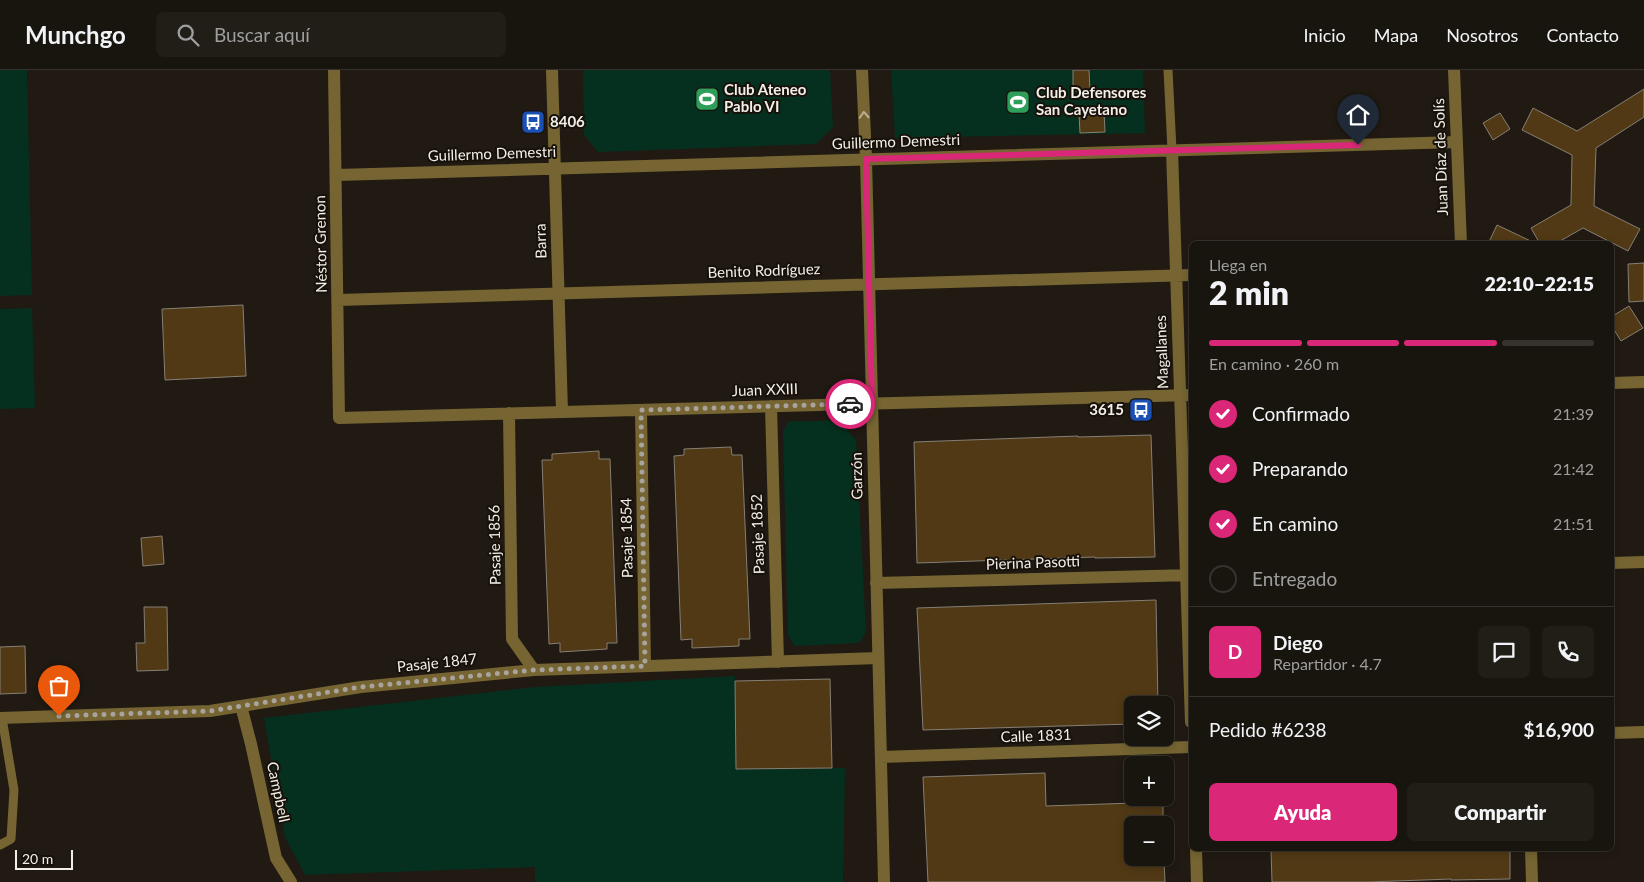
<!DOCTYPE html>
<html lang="es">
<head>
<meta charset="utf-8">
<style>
  :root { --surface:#18140e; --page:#211d17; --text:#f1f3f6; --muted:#9f9e9e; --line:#36332e; --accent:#db2777 }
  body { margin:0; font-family:Lato,sans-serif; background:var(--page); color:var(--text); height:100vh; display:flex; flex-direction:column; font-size:19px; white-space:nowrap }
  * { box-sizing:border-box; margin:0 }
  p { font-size:16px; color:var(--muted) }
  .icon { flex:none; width:28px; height:28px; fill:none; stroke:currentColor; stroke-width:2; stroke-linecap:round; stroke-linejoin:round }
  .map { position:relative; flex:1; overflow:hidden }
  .panel { position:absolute; left:1189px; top:171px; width:425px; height:610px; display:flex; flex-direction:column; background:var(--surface); border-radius:8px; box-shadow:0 2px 8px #0003,0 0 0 1px var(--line) }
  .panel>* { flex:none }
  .tools { position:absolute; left:1124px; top:626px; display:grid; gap:10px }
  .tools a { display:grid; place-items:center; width:50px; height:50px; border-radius:8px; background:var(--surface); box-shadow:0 2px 8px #0003,0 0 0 1px var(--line); font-size:25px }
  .scale { position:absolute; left:15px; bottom:12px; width:58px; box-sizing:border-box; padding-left:5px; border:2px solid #f2eee8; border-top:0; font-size:14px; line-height:18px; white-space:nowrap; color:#f2eee8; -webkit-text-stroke:4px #171109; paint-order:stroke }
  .pin { position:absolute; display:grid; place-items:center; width:42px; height:42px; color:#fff; margin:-51px -21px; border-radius:50% 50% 50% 0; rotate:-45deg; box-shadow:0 0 5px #0007 }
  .pin .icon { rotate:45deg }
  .courier { position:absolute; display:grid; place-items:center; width:50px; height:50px; margin:-25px; border:4px solid #db2777; border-radius:50%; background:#fff; color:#222; box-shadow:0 1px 6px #0007 }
  .head em { font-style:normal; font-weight:800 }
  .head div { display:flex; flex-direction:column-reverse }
  .head { display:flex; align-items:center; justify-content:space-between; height:85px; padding:0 20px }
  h1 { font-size:32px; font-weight:800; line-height:38px }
  .bar { display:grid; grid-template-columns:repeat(4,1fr); gap:8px 5px; align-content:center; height:60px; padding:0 20px }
  .bar i { height:6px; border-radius:4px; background:var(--line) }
  .bar .current { background:var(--accent) }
  .bar p { grid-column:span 4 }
  .line { display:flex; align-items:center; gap:12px; padding:0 20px; border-top:1px solid var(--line) }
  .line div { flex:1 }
  .round { display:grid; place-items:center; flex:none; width:52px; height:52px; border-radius:8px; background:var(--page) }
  ol { padding:0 20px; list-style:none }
  li { display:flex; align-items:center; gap:15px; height:55px }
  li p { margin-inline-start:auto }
  li .icon { padding:5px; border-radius:50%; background:var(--accent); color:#fff; stroke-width:4 }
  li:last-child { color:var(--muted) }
  li i { width:28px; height:28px; border:2px solid var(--line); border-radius:50% }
  .cta { display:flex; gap:10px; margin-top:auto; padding:10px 20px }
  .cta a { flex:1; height:58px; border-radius:8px; background:var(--accent); color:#fff; font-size:20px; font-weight:800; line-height:58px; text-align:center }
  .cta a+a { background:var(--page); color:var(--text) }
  header { display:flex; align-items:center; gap:30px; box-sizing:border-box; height:70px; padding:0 25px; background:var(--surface); border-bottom:1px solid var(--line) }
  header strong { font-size:24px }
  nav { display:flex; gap:28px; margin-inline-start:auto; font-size:18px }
  .search { width:350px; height:45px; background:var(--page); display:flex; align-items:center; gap:12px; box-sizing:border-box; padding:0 18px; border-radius:8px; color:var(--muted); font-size:19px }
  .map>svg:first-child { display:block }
  .green { fill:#05301f }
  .building { fill:#513915; stroke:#867f75 }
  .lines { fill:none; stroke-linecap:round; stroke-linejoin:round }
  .service { stroke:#766532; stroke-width:9 }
  .minor { stroke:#766532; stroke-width:12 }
  .oneway { stroke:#bab096 }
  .done { stroke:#a8a49d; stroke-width:5; stroke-dasharray:0 9 }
  .route { stroke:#db2777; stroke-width:6 }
  .labels { text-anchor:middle; stroke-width:4; stroke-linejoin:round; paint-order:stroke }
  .poi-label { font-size:15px; font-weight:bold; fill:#f2eee8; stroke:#171109; text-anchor:start }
  .street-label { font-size:15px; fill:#f2eee8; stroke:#171109 }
</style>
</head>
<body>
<header>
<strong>Munchgo</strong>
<div class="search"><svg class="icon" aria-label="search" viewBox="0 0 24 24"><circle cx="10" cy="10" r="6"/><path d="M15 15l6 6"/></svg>Buscar aquí</div>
<nav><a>Inicio</a><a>Mapa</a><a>Nosotros</a><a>Contacto</a></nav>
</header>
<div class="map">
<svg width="1644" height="812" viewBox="0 0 1644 812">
  <rect width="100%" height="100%" fill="#201a12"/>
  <!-- green -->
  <path class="green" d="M0 0H27L32 225 0 226Z
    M583 0H830L833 57 816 74 598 82 584 65Z
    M891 0H1143L1145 63 895 68Z
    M32 238 35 338 0 339V239Z
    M789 351H839L856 370 866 562 859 573 795 576 788 566 783 361Z
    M735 606 737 699 845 698 843 812H535V797L305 805 285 767 264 648 535 617Z"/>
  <!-- building -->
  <path class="building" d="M1073 0H1089L1090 21H1073Z
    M1644 19V47L1596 78 1594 136 1640 159 1628 181 1583 158 1555 174H1540L1531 158 1571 135 1572 85 1522 60 1533 38 1577 61Z
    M1104 42 1105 62 1080 63 1079 44Z
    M1500 43 1510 59 1493 70 1483 53Z
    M1497 155 1537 174H1488Z
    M1644 193V231L1629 232 1628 194Z
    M243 235 246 306 165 310 162 239Z
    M1629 236 1643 258 1621 271 1611 255V247Z
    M1151 365 1155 487 1095 488V487L917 493 914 372 1078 366V367Z
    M731 377 732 385H742L750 569H739V576L692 578V569L681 570 674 386 684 385V379Z
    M599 381V389H610L617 573H607V579L560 582V573L549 574 542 390H552V384Z
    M162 466 164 494 143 496 141 468Z
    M1156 530 1158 635H1132V654L923 660 917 538Z
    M144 537H167L168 600 137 601 136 573H145Z
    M25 576 26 623 0 624V577Z
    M830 609 832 698 736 699 735 611Z
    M1045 703 1046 736 1163 732V755H1132V788H1164L1165 812H928L923 707Z
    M1271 779H1510V809L1451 810V809L1368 812H1272Z"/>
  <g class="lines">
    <!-- service -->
    <path class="service" d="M1168 0 1172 80
      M0 775 11 769 14 720 2 648"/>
    <!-- minor -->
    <path class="minor" d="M334 0 339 348 1191 325
      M552 0 562 342
      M862 0 866 89 884 812
      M1454 0 1461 174
      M1172 80 1191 652
      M337 105 1457 72
      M338 230 1191 205
      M1611 313 1644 312
      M771 336 778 592
      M641 340 645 596
      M509 343 512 569 534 600
      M1611 493 1644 492
      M876 513 1191 505
      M241 636 251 674 276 788 291 812
      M0 648 210 641 361 617 534 600 878 588
      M1611 663 1644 662
      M881 687 1191 677
      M1196 779 1197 812
      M1531 779 1532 812"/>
  </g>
  <!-- one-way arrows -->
  <defs><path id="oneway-chevron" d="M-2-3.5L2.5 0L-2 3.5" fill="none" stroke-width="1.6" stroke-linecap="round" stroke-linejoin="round" transform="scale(1.25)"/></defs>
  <use class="oneway" href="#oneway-chevron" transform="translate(864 45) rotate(-93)"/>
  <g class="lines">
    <!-- done -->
    <path class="done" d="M59 646 210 641 361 617 534 600 645 596 641 340 850 334"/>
    <!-- route -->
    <path class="route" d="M850 334 872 333 866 89 1358 75"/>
  </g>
  <!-- icons -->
  <defs>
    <g id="stadium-square" transform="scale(1.25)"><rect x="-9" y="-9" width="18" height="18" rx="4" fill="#2e9e5b" stroke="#171109"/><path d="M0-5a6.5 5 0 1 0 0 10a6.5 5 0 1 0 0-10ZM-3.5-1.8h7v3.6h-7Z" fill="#fff"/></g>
    <g id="bus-square" transform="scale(1.25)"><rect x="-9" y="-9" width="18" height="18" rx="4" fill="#1a4fb4" stroke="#171109"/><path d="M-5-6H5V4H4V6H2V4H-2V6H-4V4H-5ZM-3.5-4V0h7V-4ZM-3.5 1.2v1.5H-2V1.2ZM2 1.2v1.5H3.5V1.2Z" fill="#fff"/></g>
  </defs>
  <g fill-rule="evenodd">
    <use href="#stadium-square" x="707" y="29"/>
    <use href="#stadium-square" x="1018" y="32"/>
    <use href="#bus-square" x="533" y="52"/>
    <use href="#bus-square" x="1141" y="340"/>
  </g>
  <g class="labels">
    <!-- poi labels -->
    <g class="poi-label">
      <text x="724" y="25">Club Ateneo<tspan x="724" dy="17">Pablo VI</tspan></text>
      <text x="1036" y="28">Club Defensores<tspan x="1036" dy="17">San Cayetano</tspan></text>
      <text x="550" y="57">8406</text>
      <text x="1124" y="345" text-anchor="end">3615</text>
    </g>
    <!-- street labels -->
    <g class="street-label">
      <text transform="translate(896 72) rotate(-2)" y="5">Guillermo Demestri</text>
      <text transform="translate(492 84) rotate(-2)" y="5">Guillermo Demestri</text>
      <text transform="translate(1441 87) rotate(-92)" y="5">Juan Díaz de Solís</text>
      <text transform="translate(541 171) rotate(-92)" y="5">Barra</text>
      <text transform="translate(321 174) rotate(-91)" y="5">Néstor Grenon</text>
      <text transform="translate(764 201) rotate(-2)" y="5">Benito Rodríguez</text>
      <text transform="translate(1162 282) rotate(-92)" y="5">Magallanes</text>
      <text transform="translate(765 320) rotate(-2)" y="5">Juan XXIII</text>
      <text transform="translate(857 406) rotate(-91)" y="5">Garzón</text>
      <text transform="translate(758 464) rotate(-92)" y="5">Pasaje 1852</text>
      <text transform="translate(627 468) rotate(-91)" y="5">Pasaje 1854</text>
      <text transform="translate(495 475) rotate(-91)" y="5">Pasaje 1856</text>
      <text transform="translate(1033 493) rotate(-2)" y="5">Pierina Pasotti</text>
      <text transform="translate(437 593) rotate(-6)" y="5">Pasaje 1847</text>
      <text transform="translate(1036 666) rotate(-2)" y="5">Calle 1831</text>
      <text transform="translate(278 722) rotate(78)" y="5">Campbell</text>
    </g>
  </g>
</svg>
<div class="tools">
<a><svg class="icon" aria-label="layers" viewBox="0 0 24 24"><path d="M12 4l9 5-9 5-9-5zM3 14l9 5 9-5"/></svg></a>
<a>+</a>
<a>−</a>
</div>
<div class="scale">20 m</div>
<div class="pin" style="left:59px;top:646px;background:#ea580c"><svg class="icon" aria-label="bag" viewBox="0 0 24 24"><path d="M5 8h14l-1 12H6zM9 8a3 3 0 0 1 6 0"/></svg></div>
<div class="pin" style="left:1358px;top:75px;background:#1f2937"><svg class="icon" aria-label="home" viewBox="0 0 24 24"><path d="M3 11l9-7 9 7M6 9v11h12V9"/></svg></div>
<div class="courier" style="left:850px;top:334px"><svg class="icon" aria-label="car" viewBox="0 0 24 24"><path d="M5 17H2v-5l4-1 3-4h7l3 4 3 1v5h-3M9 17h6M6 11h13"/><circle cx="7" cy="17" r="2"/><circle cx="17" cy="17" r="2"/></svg></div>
<section class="panel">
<div class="head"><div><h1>2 min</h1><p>Llega en</p></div><em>22:10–22:15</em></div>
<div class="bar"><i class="current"></i><i class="current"></i><i class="current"></i><i></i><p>En camino · 260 m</p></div>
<ol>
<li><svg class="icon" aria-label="check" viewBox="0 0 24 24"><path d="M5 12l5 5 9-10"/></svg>Confirmado<p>21:39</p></li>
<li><svg class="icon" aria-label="check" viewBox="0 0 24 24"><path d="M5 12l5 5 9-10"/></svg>Preparando<p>21:42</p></li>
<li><svg class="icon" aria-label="check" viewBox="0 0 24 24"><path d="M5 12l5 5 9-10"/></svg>En camino<p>21:51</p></li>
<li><i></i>Entregado</li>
</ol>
<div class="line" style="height:90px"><b class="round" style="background:var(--accent);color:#fff">D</b><div><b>Diego</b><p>Repartidor · 4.7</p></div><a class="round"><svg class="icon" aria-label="chat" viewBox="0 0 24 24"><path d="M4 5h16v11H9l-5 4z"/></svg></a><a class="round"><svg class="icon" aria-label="phone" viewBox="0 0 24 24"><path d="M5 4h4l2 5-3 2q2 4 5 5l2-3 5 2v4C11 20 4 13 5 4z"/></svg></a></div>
<div class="line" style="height:65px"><div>Pedido #6238</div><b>$16,900</b></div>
<div class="cta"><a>Ayuda</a><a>Compartir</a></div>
</section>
</div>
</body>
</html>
